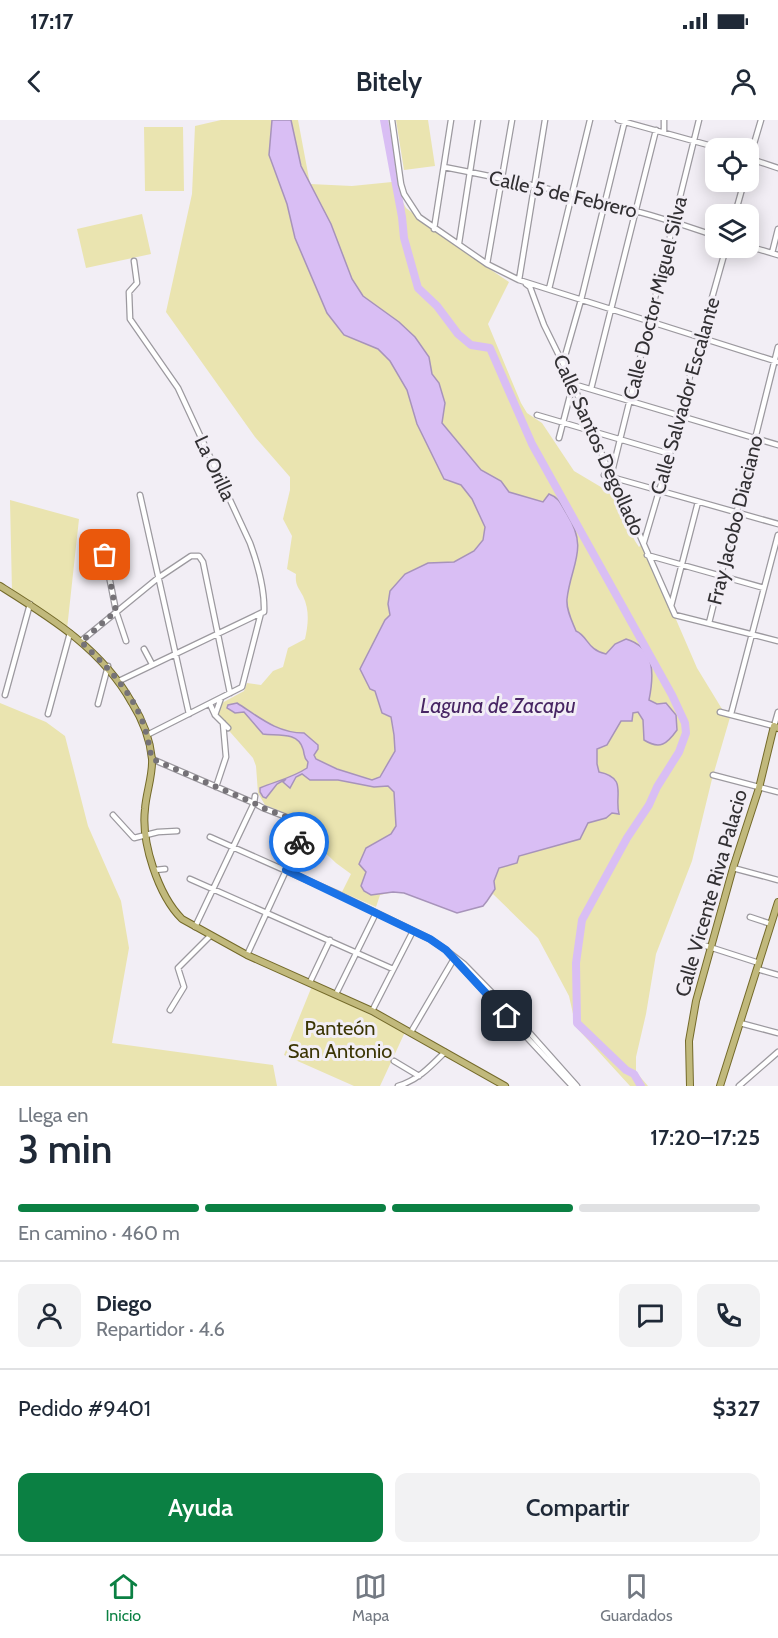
<!DOCTYPE html>
<html lang="es">
<head>
<meta charset="utf-8">
<style>
  :root { --surface:#fff; --page:#f2f2f3; --text:#1f2937; --muted:#747a83; --line:#e0e1e3; --accent:#0b8043 }
  body { margin:0; font-family:Cabin,sans-serif; background:var(--page); color:var(--text); height:100vh; display:flex; flex-direction:column; font-size:22px; white-space:nowrap }
  * { box-sizing:border-box; margin:0 }
  p { font-size:20px; color:var(--muted) }
  .icon { flex:none; width:33px; height:33px; fill:none; stroke:currentColor; stroke-width:2; stroke-linecap:round; stroke-linejoin:round }
  .map { position:relative; height:966px; overflow:hidden }
  .side { display:flex; flex-direction:column; background:var(--surface); flex:1 }
  .side>* { flex:none }
  .buttons { position:absolute; left:705px; top:18px; display:grid; gap:12px }
  .buttons a { display:grid; place-items:center; width:54px; height:54px; border-radius:12px; background:var(--surface); box-shadow:0 3px 15px #0003; font-size:30px }
  .pin { position:absolute; display:grid; place-items:center; width:51px; height:51px; color:#fff; margin:-26px; border-radius:12px; box-shadow:0 3px 9px #0006 }
  .courier { position:absolute; display:grid; place-items:center; width:60px; height:60px; margin:-30px; border:4px solid #1a73e8; border-radius:50%; background:#fff; color:#222; box-shadow:0 2px 8px #0007 }
  .summary em { font-style:normal; font-weight:600 }
  .summary div { display:flex; flex-direction:column-reverse }
  .summary { display:flex; align-items:center; justify-content:space-between; height:102px; padding:0 18px }
  h1 { font-size:39px; font-weight:600; line-height:45px }
  .bar { display:grid; grid-template-columns:repeat(4,1fr); gap:9px 6px; align-content:center; height:72px; padding:0 18px }
  .bar i { height:8px; border-radius:4px; background:var(--line) }
  .bar .on { background:var(--accent) }
  .bar p { grid-column:span 4 }
  .line { display:flex; align-items:center; gap:15px; padding:0 18px; border-top:2px solid var(--line) }
  .line div { flex:1 }
  .round { display:grid; place-items:center; flex:none; width:63px; height:63px; border-radius:12px; background:var(--page) }
  .cta { display:flex; gap:12px; margin-top:auto; padding:12px 18px }
  .cta a { flex:1; height:69px; border-radius:12px; background:var(--accent); color:#fff; font-size:24px; font-weight:600; line-height:69px; text-align:center }
  .cta a+a { background:var(--page); color:var(--text) }
  .status { display:flex; justify-content:space-between; align-items:center; height:42px; padding:0 30px; background:var(--surface); direction:ltr }
  .status svg { height:16px; fill:currentColor }
  header { display:flex; justify-content:space-between; align-items:center; height:78px; padding:0 18px; background:var(--surface); font-size:27px; font-weight:600 }
  .dock { display:flex; justify-content:space-around; align-items:center; height:84px; border-top:2px solid var(--line); background:var(--surface); font-size:16px; color:var(--muted) }
  .dock a { display:grid; justify-items:center; gap:3px }
  .dock .on { color:var(--accent) }
  .map>svg:first-child { display:block }
  .green { fill:#eae4b0 }
  .water { fill:#d9bef4; stroke:#a793ba; stroke-width:1.5 }
  .lines { fill:none; stroke-linecap:round; stroke-linejoin:round }
  .river { stroke:#d9bef4; stroke-width:8 }
  .minor-casing { stroke:#9c999f; stroke-width:7 }
  .major-casing { stroke:#746a2a; stroke-width:8 }
  .minor { stroke:#fff; stroke-width:4.5 }
  .major { stroke:#c1b97c; stroke-width:6 }
  .done { stroke:#757277; stroke-width:6; stroke-dasharray:0 10.8 }
  .route { stroke:#1a73e8; stroke-width:8 }
  .labels { text-anchor:middle; stroke-width:6; stroke-linejoin:round; paint-order:stroke }
  .street-label { font-size:20px; fill:#323033; stroke:#f2eef5 }
  .park-label { font-size:20px; fill:#3b3504; stroke:#f2eef5 }
  .water-label { font-size:21px; font-style:italic; fill:#482664; stroke:#f2eef5 }
</style>
</head>
<body>
<div class="status"><b>17:17</b><svg viewBox="0 0 49 12"><path d="M0 12V9h3v3zM5 12V6h3v6zM10 12V3h3v9zM15 12V0h3v12zM26 1h20v11H26zM47 4h2v5h-2z"/></svg></div>
<header><svg class="icon" aria-label="back" viewBox="0 0 24 24"><path d="M15 5l-7 7 7 7"/></svg>Bitely<svg class="icon" aria-label="person" viewBox="0 0 24 24"><circle cx="12" cy="8" r="4"/><path d="M4 21q1-7 8-7t8 7"/></svg></header>
<div class="map">
<svg width="778" height="966" viewBox="0 0 778 966">
  <rect width="100%" height="100%" fill="#f2eef5"/>
  <!-- green -->
  <path class="green" d="M221 0H298L310 64 352 66 392 62 406 88 454 125 509 162 488 204 521 283 527 293 542 303 574 351 611 373 635 421 639 427 643 423 697 548 722 589 720 591 731 594 712 659 692 741 656 834 646 894 636 937V952L648 966H630L576 907 569 876 538 818 493 774 483 786 457 793 404 773 393 772 380 775 376 787 342 772 351 754 336 743 313 721 315 712 309 711 311 703 265 685 258 673 256 646 253 638 216 596 222 583 244 571 247 563 261 565 273 551 283 547 288 528 305 519C308 505 310 491 303 476 298 467 295 465 296 454L287 449 292 416 283 399 290 370V357L255 317 166 192 192 74 195 6Z
    M396 0H428L435 46 404 50Z
    M144 7H183L184 71H145Z
    M142 94 151 134 86 148 77 109Z
    M10 380 79 399 67 509 12 472Z
    M0 583 46 602 65 616 88 706 121 781 129 828 112 923 273 945 277 966H0Z
    M312 866 405 912 380 966H354L284 935Z"/>
  <!-- water -->
  <path class="water" d="M272 0H291L301 46 331 104 352 159 363 176 399 202 415 217 429 237 432 254 439 263 445 283 442 303 481 350 501 361 509 372 543 382 549 374C560 378 561 385 567 394 589 429 571 444 567 479 566 490 572 501 576 511 588 516 587 530 606 534L615 524 626 519C656 528 654 555 649 580L657 584 666 583 676 595 677 610C667 624 660 630 644 620L643 600 638 592 633 593 632 601H621L607 625 597 629V644L599 652C628 658 614 675 619 694L612 693 606 698 588 703 580 719 519 736 517 743 499 748 494 761 495 769 487 781 483 786 457 793 404 773 393 772 371 775 364 771 361 766 366 752 359 744 366 728 391 714 396 706 394 672 388 666 374 667 338 660H310L302 654 296 657 290 668 283 662 286 659 277 664 266 678 263 677 260 672V668C276 661 292 658 307 648L308 642C303 637 305 635 303 629 298 611 276 616 263 614L244 592 235 593 227 588 228 585 237 583C259 597 277 613 304 613L318 625V629L314 635 316 639 337 649 372 660 380 657 395 631 394 615 391 597 382 593 375 571 370 569 360 549 385 500 390 495 388 484 390 471 405 454 428 443 454 442 474 431 483 420 485 407 472 379 461 365 444 359 417 304 407 270 390 241 378 229 344 215 327 193 295 118 287 84 269 35Z"/>
  <g class="lines">
    <!-- river -->
    <path class="river" d="M384 0 402 97 404 118 418 168 437 186 458 214 471 225 490 228 532 324 672 575 685 603 686 613 679 632 657 667 649 685 627 718 582 800 576 843 577 903 626 950 634 954 641 966"/>
    <!-- minor casing -->
    <g class="minor-casing">
      <path id="minor" d="M392 0 401 64 404 74 419 97 487 144 519 160 778 242
        M618 0 719 28
        M664 12V0
        M748 38 778 48
        M748 44 761 0
        M444 47C536 65 627 85 716 116
        M735 94 744 62
        M434 109 451 0
        M459 123 478 0
        M748 126 778 135
        M772 133 778 109
        M134 141 137 163 129 172 130 199 178 268 250 423C258 445 265 469 264 492L261 493 242 567 147 615
        M487 144 512 0
        M519 160 545 0
        M526 164 530 167 544 205 573 264 611 356 615 359 675 495 778 521
        M549 169 590 0
        M563 243 581 180 625 0
        M591 269 656 10
        M537 295 670 334
        M559 318 573 264 778 325
        M604 355 778 404
        M611 356 699 0
        M140 375 189 594
        M101 416 116 491 126 521
        M644 422 670 334 679 295 726 128
        M647 435 764 468
        M671 486 698 382
        M709 503 778 227
        M81 521 158 458 191 436H199L203 442 230 573
        M144 529 152 544
        M119 561 261 493
        M5 575 30 484
        M98 584 108 546
        M210 584 215 595 228 608
        M720 592 774 606 778 592
        M48 594 70 513
        M731 594 778 415
        M215 595 221 578
        M152 639 254 683 263 688 307 705 247 835
        M713 655 778 672
        M216 667 226 637 223 603
        M113 695 134 718 158 712 177 711
        M210 717 336 773 430 819 446 830 464 844 512 893 577 966
        M733 748 778 760
        M155 750 165 749
        M190 759 393 849
        M750 797 771 804
        M195 807 254 683 255 676
        M697 823 759 843
        M454 839 572 966
        M757 849 778 855
        M310 862 330 820
        M336 874 376 793
        M170 890 184 867 178 848 210 816
        M372 891 413 811
        M740 903 778 913
        M411 912 455 837
        M394 941 419 956
        M398 966C418 960 430 947 445 932
        M739 966 778 932"/>
    </g>
    <!-- major casing -->
    <g class="major-casing">
      <path id="major" d="M0 466C51 498 102 529 132 583 142 599 150 619 152 639 153 655 146 673 145 689 141 722 158 775 182 799L247 835 372 891 505 966
        M690 966 689 921 696 881 733 748 759 668 774 606 778 608
        M720 966 778 782"/>
    </g>
    <!-- minor -->
    <use href="#minor" class="minor"/>
    <!-- major -->
    <use href="#major" class="major"/>
  </g>
  <g class="lines">
    <!-- done -->
    <path class="done" d="M105 435 116 491 81 522C109 548 138 578 147 616 149 624 150 631 152 639L254 683 263 688 307 705 299 722"/>
    <!-- route -->
    <path class="route" d="M299 722 286 750 430 819 446 830 507 896"/>
  </g>
  <g class="labels">
    <!-- street labels -->
    <g class="street-label">
      <text transform="translate(563 74) rotate(13)" y="7">Calle 5 de Febrero</text>
      <text transform="translate(655 178) rotate(-76)" y="7">Calle Doctor Miguel Silva</text>
      <text transform="translate(685 276) rotate(-74)" y="7">Calle Salvador Escalante</text>
      <text transform="translate(599 325) rotate(66)" y="7">Calle Santos Degollado</text>
      <text transform="translate(215 348) rotate(65)" y="7">La Orilla</text>
      <text transform="translate(735 400) rotate(-76)" y="7">Fray Jacobo Diaciano</text>
      <text transform="translate(711 773) rotate(-74)" y="7">Calle Vicente Riva Palacio</text>
    </g>
    <!-- park labels -->
    <g class="park-label">
      <text x="340" y="915">Panteón<tspan x="340" dy="23">San Antonio</tspan></text>
    </g>
    <!-- water labels -->
    <g class="water-label">
      <text x="498" y="593">Laguna de Zacapu</text>
    </g>
  </g>
</svg>
<div class="buttons">
<a><svg class="icon" aria-label="locate" viewBox="0 0 24 24"><circle cx="12" cy="12" r="6"/><path d="M12 2v4M12 18v4M2 12h4M18 12h4"/></svg></a>
<a><svg class="icon" aria-label="layers" viewBox="0 0 24 24"><path d="M12 4l9 5-9 5-9-5zM3 14l9 5 9-5"/></svg></a>
</div>
<div class="pin" style="left:105px;top:435px;background:#ea580c"><svg class="icon" aria-label="bag" viewBox="0 0 24 24"><path d="M5 8h14l-1 12H6zM9 8a3 3 0 0 1 6 0"/></svg></div>
<div class="pin" style="left:507px;top:896px;background:#1f2937"><svg class="icon" aria-label="home" viewBox="0 0 24 24"><path d="M3 11l9-7 9 7M6 9v11h12V9"/></svg></div>
<div class="courier" style="left:299px;top:722px"><svg class="icon" aria-label="bike" viewBox="0 0 24 24"><circle cx="6" cy="16" r="4"/><circle cx="18" cy="16" r="4"/><path d="M6 16l4-8h5l3 8M10 8l3 8H6M13 5h3"/></svg></div>
</div>
<section class="side">
<div class="summary"><div><h1>3 min</h1><p>Llega en</p></div><em>17:20–17:25</em></div>
<div class="bar"><i class="on"></i><i class="on"></i><i class="on"></i><i></i><p>En camino · 460 m</p></div>
<div class="line" style="height:108px"><a class="round"><svg class="icon" aria-label="person" viewBox="0 0 24 24"><circle cx="12" cy="8" r="4"/><path d="M4 21q1-7 8-7t8 7"/></svg></a><div><b>Diego</b><p>Repartidor · 4.6</p></div><a class="round"><svg class="icon" aria-label="chat" viewBox="0 0 24 24"><path d="M4 5h16v11H9l-5 4z"/></svg></a><a class="round"><svg class="icon" aria-label="phone" viewBox="0 0 24 24"><path d="M5 4h4l2 5-3 2q2 4 5 5l2-3 5 2v4C11 20 4 13 5 4z"/></svg></a></div>
<div class="line" style="height:78px"><div>Pedido #9401</div><b>$327</b></div>
<div class="cta"><a>Ayuda</a><a>Compartir</a></div>
</section>
<nav class="dock">
<a class="on"><svg class="icon" aria-label="home" viewBox="0 0 24 24"><path d="M3 11l9-7 9 7M6 9v11h12V9"/></svg>Inicio</a>
<a><svg class="icon" aria-label="map" viewBox="0 0 24 24"><path d="M3 6l6-2 6 2 6-2v14l-6 2-6-2-6 2zM9 4v14M15 6v14"/></svg>Mapa</a>
<a><svg class="icon" aria-label="saved" viewBox="0 0 24 24"><path d="M7 4h10v16l-5-4-5 4z"/></svg>Guardados</a>
</nav>
</body>
</html>
